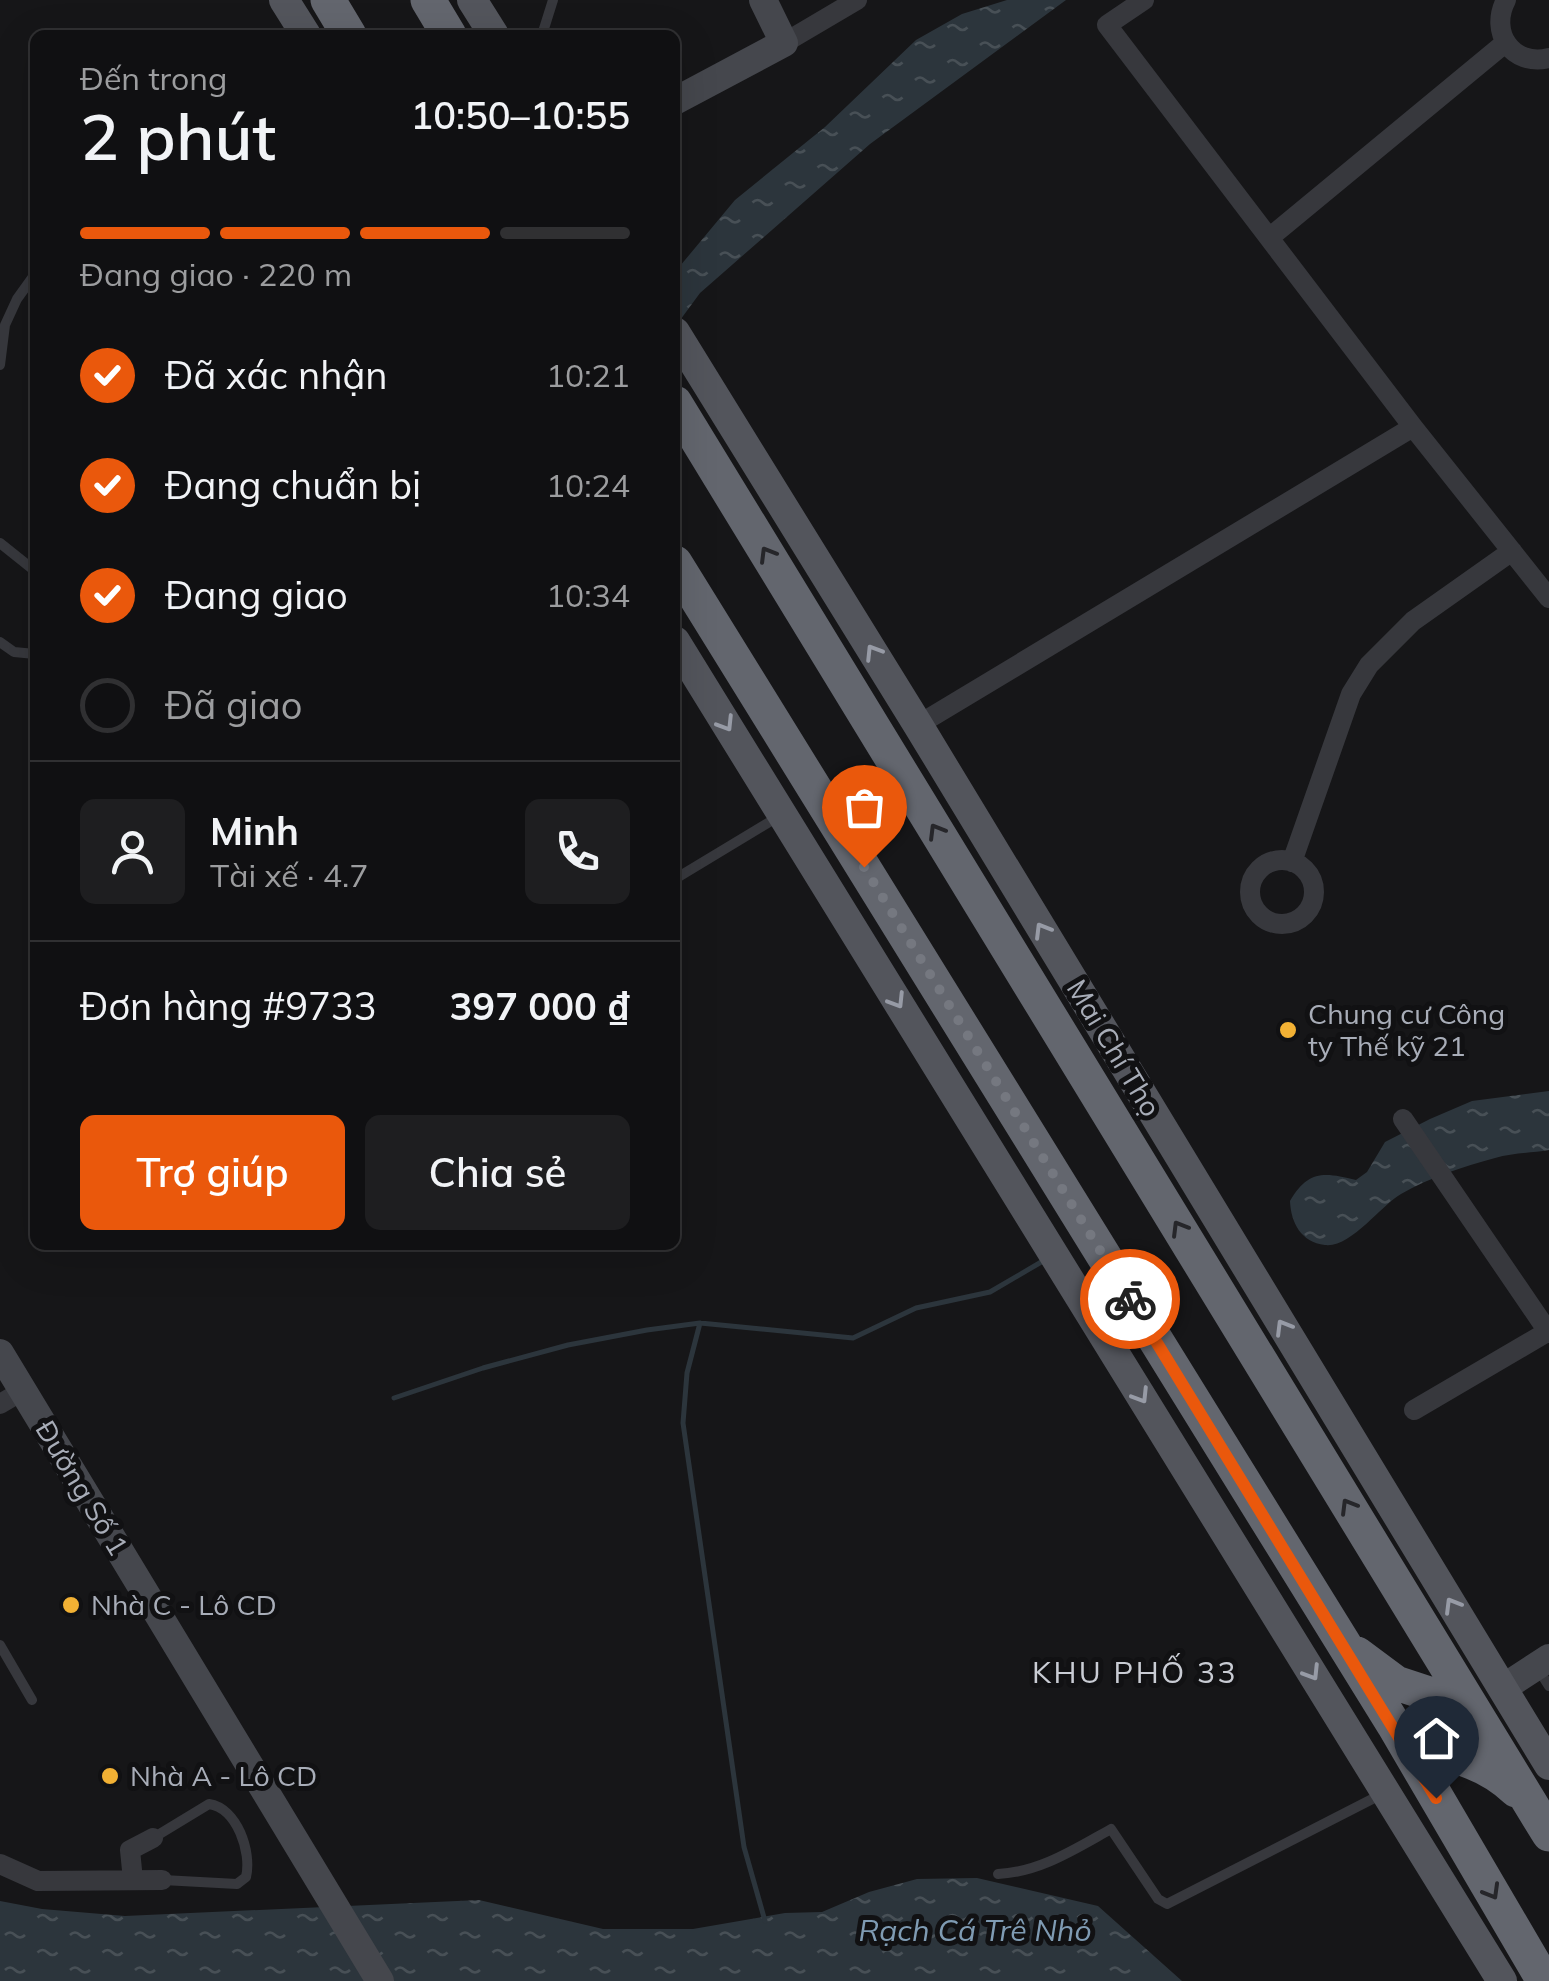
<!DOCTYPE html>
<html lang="vi">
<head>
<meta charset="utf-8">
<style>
  :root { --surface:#101012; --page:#1e1e20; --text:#f1f3f6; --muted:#9c9d9f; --line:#303032; --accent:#ea580c }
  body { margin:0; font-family:Mulish,sans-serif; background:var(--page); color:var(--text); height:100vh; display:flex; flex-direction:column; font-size:38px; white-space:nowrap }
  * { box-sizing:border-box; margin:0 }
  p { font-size:32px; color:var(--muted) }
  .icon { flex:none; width:55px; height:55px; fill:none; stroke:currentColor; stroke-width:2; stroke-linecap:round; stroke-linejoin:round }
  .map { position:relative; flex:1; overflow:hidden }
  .drawer { position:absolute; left:30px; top:30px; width:650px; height:1220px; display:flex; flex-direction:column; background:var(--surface); border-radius:15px; box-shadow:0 10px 40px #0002,0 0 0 2px var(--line) }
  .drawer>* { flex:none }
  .pin { position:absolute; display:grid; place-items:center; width:85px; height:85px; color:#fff; margin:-102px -42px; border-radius:50% 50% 50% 0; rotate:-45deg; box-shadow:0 0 10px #0007 }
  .pin .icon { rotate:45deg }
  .courier { position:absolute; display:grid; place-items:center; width:100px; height:100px; margin:-50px; border:8px solid #ea580c; border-radius:50%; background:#fff; color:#222; box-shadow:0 2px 12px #0007 }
  .overview em { font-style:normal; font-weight:600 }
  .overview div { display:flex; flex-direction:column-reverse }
  .overview { display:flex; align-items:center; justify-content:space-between; height:170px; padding:0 50px }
  h1 { font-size:65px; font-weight:600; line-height:75px }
  .bar { display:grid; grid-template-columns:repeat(4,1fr); gap:15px 10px; align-content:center; height:120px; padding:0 50px }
  .bar i { height:12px; border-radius:8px; background:var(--line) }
  .bar .active { background:var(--accent) }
  .bar p { grid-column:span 4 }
  .line { display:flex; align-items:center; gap:25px; padding:0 50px; border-top:2px solid var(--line) }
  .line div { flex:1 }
  .round { display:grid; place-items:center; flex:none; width:105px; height:105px; border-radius:15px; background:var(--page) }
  ol { padding:0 50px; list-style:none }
  li { display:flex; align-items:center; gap:30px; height:110px }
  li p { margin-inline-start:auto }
  li .icon { padding:10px; border-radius:50%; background:var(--accent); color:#fff; stroke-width:4 }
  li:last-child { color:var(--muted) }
  li i { width:55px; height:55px; border:5px solid var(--line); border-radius:50% }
  .button { display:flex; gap:20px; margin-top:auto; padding:20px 50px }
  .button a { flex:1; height:115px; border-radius:15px; background:var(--accent); color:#fff; font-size:40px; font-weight:600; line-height:115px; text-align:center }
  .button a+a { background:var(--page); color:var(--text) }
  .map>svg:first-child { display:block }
  .water { fill:url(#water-ripples) }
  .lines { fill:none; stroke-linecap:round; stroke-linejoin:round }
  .stream { stroke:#2c353c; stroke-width:5 }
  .lane { stroke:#37383d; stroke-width:10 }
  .street { stroke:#37383d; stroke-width:20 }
  .secondary { stroke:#45474d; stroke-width:28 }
  .primary { stroke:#53555c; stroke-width:30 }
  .highway { stroke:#63666e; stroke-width:35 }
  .oneway { stroke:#26262a }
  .oneway2 { stroke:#979ba6 }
  .done { stroke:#757880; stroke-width:10; stroke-dasharray:0 18 }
  .route { stroke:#ea580c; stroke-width:12 }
  .poi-dot { fill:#f2b134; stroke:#111113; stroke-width:4 }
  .labels { text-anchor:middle; stroke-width:10; stroke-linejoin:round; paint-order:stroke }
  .poi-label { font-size:28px; fill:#a8adb8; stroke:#111113; text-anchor:start }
  .street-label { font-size:28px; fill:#a8adb8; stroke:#111113 }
  .neighbourhood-label { font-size:30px; letter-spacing:2.5px; fill:#c9ccd4; stroke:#111113 }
  .water-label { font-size:30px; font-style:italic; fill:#7f9bb3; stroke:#111113 }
</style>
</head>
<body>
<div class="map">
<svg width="1549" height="1981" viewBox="0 0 1549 1981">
  <defs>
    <pattern id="water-ripples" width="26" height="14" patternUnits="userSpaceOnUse" patternTransform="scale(2.5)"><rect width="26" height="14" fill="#2c353c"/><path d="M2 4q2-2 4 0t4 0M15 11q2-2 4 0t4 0" fill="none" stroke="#485056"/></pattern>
  </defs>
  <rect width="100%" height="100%" fill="#161618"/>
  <!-- water -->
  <path class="water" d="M1007 0H1066L870 144 700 293 675 327V272L735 200 825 127 916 40 962 14Z
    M1549 1091V1150C1531 1153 1512 1153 1495 1158 1465 1166 1428 1178 1401 1194 1380 1206 1351 1248 1325 1245 1301 1242 1291 1223 1290 1201 1308 1170 1324 1172 1356 1180L1367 1172 1385 1142 1430 1119 1472 1101Z
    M977 1878 1098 1906 1182 1981H0V1901L42 1909 125 1916 479 1900 603 1929H693L785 1913 822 1912 869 1892 917 1879Z"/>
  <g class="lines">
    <!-- stream -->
    <path class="stream" d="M700 1323 687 1373 683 1423 744 1847 765 1921
      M394 1398 483 1368 568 1345 647 1330 700 1323 853 1338 916 1308 990 1292 1043 1261"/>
    <!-- lane -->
    <path class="lane" d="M542 35 553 0
      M0 365 5 325 17 299 35 274
      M0 543 35 571
      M0 642 14 652 35 654
      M675 879 781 815
      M0 1645 32 1700
      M1537 1667 1549 1686
      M153 1838 209 1804C237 1808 252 1852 246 1877L237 1884 163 1880
      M998 1874C1040 1872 1075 1849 1111 1829L1158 1899 1167 1904 1384 1793"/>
    <!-- street -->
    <path class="street" d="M1144 0 1107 25 1413 427 1549 598
      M1506 0C1489 32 1512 67 1549 58
      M784 43 857 0
      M1269 238 1505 43
      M918 725 1413 427
      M1250 892a32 32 0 1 1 64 0a32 32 0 1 1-64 0Z
      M1292 862 1351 694 1369 665 1413 621 1512 551
      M1403 1119 1549 1333
      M0 1404 22 1391
      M1414 1410 1549 1331
      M0 1864 38 1881 162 1880
      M133 1880 130 1850 153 1838"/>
    <!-- secondary -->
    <path class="secondary" d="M675 101 784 43 763 0
      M0 1353 380 1981
      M1503 1688 1549 1658"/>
    <!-- primary -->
    <path class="primary" d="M284 0 306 35
      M472 0 494 35
      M675 332 918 725 1549 1765
      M675 641 1502 1981"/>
    <!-- highway -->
    <path class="highway" d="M328 0 349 35
      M428 0 449 35
      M675 403 1549 1834
      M675 563 1394 1725 1544 1981
      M1357 1654 1396 1683 1472 1708
      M1407 1747C1447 1752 1486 1761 1516 1790"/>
  </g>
  <!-- one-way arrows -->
  <defs><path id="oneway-chevron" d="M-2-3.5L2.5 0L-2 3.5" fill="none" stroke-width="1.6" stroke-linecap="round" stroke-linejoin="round" transform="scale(2.5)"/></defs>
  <g class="oneway">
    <use href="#oneway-chevron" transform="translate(767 554) rotate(-121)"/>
    <use href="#oneway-chevron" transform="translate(936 831) rotate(-121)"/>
    <use href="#oneway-chevron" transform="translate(1179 1228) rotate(-121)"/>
    <use href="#oneway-chevron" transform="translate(1348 1506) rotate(-121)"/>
    <use href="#oneway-chevron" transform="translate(1492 1892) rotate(60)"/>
  </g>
  <g class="oneway2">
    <use href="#oneway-chevron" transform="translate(873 652) rotate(-122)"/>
    <use href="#oneway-chevron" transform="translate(726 724) rotate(58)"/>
    <use href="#oneway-chevron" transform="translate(1042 930) rotate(-121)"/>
    <use href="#oneway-chevron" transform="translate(897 1001) rotate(58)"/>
    <use href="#oneway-chevron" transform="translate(1283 1327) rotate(-121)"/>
    <use href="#oneway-chevron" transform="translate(1141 1396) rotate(58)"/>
    <use href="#oneway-chevron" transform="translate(1452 1605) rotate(-121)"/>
    <use href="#oneway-chevron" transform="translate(1312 1673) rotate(58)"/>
  </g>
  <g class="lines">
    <!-- done -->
    <path class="done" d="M864 867 1130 1299"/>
    <!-- route -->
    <path class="route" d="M1130 1299 1436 1798"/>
  </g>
  <!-- markers -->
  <g class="poi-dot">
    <circle cx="1288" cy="1030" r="10"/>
    <circle cx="71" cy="1605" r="10"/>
    <circle cx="110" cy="1776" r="10"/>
  </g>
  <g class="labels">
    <!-- poi labels -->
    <g class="poi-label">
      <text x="1308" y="1024">Chung cư Công<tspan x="1308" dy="32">ty Thế kỹ 21</tspan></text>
      <text x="91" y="1615">Nhà C - Lô CD</text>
      <text x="130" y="1786">Nhà A - Lô CD</text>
    </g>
    <!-- street labels -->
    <g class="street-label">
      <text transform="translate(1114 1048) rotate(59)" y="10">Mai Chí Thọ</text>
      <text transform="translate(82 1488) rotate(59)" y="10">Đường Số 1</text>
    </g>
    <!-- neighbourhood labels -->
    <g class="neighbourhood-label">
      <text x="1135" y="1683">KHU PHỐ 33</text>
    </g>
    <!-- water labels -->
    <g class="water-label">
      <text x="975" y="1941">Rạch Cá Trê Nhỏ</text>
    </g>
  </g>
</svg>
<div class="pin" style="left:864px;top:867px;background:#ea580c"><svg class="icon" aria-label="bag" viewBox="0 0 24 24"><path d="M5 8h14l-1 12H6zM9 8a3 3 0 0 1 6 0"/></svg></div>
<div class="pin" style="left:1436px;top:1798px;background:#1f2937"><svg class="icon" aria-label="home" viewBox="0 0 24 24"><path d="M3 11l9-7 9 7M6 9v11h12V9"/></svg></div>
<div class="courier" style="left:1130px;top:1299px"><svg class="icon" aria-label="bike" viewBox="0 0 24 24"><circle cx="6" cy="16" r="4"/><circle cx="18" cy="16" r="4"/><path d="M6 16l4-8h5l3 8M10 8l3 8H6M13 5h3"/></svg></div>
<section class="drawer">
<div class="overview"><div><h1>2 phút</h1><p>Đến trong</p></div><em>10:50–10:55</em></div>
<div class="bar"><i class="active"></i><i class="active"></i><i class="active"></i><i></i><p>Đang giao · 220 m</p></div>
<ol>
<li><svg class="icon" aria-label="check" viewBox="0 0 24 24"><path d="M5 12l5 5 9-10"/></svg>Đã xác nhận<p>10:21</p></li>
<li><svg class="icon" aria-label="check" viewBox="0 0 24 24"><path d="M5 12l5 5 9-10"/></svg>Đang chuẩn bị<p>10:24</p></li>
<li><svg class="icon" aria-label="check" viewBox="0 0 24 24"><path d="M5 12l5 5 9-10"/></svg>Đang giao<p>10:34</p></li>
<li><i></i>Đã giao</li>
</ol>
<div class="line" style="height:180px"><a class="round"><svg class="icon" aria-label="person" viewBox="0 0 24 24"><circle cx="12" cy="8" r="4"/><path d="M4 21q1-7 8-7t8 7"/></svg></a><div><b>Minh</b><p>Tài xế · 4.7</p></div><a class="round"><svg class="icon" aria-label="phone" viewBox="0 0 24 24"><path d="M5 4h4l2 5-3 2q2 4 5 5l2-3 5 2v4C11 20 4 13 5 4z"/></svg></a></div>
<div class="line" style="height:130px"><div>Đơn hàng #9733</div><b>397 000 ₫</b></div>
<div class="button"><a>Trợ giúp</a><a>Chia sẻ</a></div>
</section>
</div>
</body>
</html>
